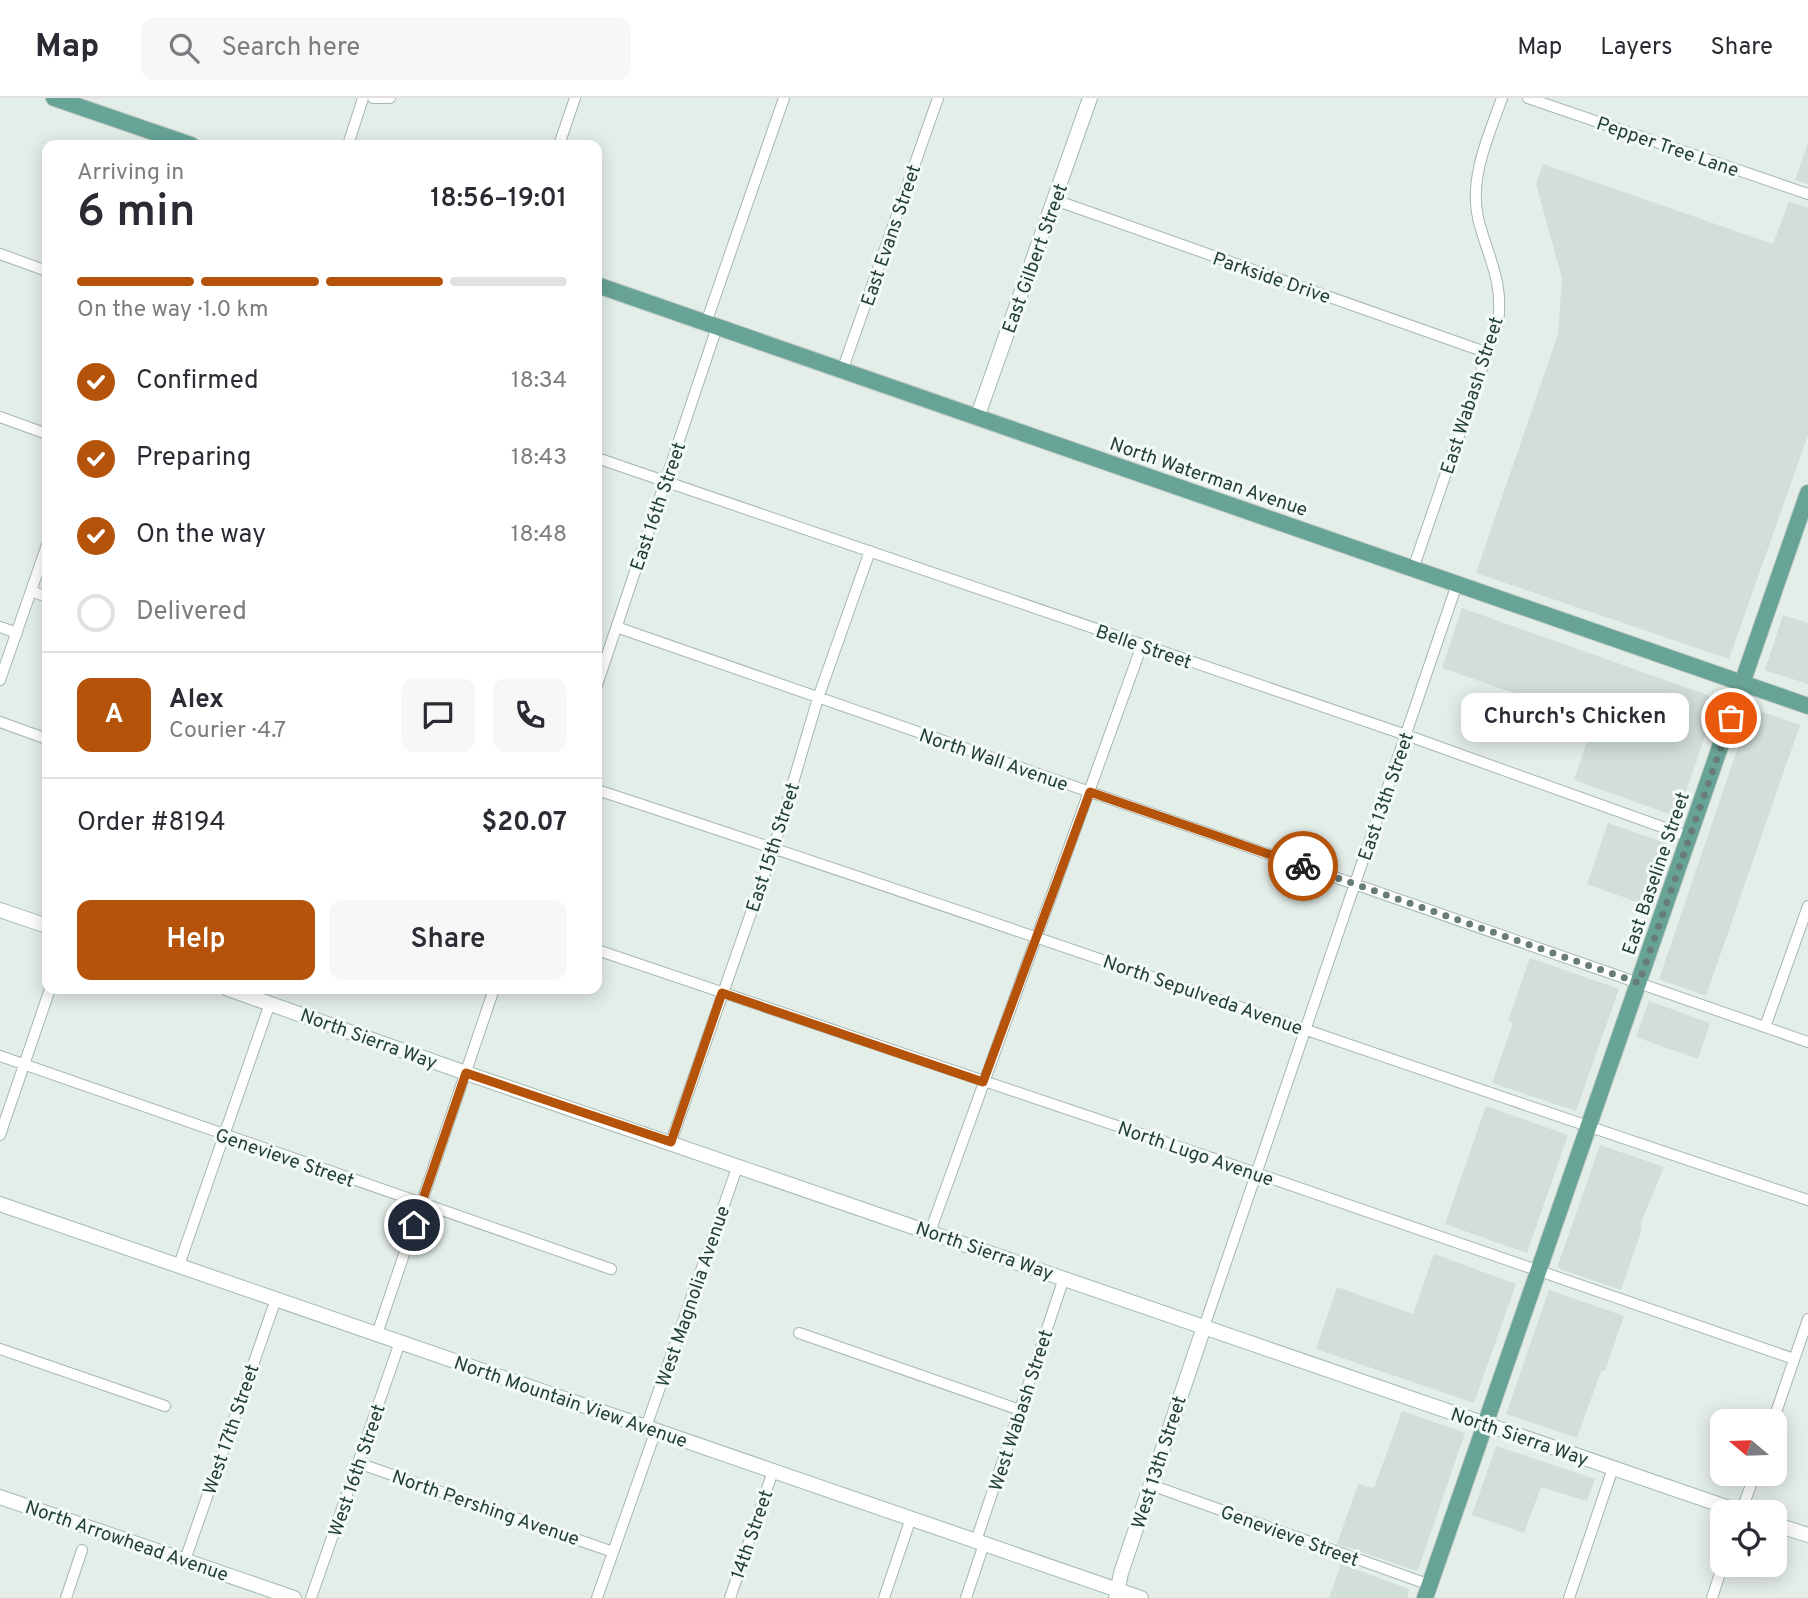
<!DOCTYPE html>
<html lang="en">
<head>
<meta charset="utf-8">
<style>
  :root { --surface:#fff; --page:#f7f7f7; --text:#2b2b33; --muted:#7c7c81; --line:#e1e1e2; --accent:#b45309 }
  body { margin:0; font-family:Overpass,sans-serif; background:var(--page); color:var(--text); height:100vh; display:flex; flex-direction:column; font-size:26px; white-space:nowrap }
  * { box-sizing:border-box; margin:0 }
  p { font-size:23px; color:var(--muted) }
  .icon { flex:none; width:38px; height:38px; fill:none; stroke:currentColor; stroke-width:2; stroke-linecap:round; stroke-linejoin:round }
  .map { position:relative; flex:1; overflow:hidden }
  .panel { position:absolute; left:42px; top:42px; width:560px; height:854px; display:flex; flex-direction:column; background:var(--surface); border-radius:14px; box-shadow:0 4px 18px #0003 }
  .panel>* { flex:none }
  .needle { width:46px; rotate:289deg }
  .controls { position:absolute; left:1710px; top:1311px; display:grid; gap:14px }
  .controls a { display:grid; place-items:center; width:77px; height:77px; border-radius:14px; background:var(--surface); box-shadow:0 4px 18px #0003; font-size:35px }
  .pin { position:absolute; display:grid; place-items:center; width:60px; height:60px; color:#fff; margin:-30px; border:4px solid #fff; border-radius:50%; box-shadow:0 2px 7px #0007 }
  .courier { position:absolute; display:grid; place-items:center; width:70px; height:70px; margin:-35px; border:5px solid #b45309; border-radius:50%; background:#fff; color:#222; box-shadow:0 2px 9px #0007 }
  .bubble { position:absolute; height:49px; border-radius:14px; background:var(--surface); box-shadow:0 4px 18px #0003; font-size:23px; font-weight:600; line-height:49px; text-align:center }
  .head em { font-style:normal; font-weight:600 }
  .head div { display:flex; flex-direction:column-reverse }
  .head { display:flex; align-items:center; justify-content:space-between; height:119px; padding:0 35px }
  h1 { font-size:46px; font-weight:600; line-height:52px }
  .bar { display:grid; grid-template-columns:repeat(4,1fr); gap:10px 7px; align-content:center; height:84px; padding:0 35px }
  .bar i { height:9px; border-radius:5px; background:var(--line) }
  .bar .on { background:var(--accent) }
  .bar p { grid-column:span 4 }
  .line { display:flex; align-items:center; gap:18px; padding:0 35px; border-top:2px solid var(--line) }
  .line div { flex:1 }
  .round { display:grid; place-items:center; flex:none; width:74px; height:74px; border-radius:14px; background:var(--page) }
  ol { padding:0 35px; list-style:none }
  li { display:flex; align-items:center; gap:21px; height:77px }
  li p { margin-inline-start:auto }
  li .icon { padding:7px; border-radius:50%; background:var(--accent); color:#fff; stroke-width:4 }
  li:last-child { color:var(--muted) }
  li i { width:38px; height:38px; border:4px solid var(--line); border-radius:50% }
  .primary-button { display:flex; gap:14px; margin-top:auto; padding:14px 35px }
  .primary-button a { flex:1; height:80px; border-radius:14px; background:var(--accent); color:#fff; font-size:28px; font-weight:600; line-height:80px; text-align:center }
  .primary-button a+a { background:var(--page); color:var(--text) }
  header { display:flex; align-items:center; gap:42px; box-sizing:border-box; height:98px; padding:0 35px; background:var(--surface); border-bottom:2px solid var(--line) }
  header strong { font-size:33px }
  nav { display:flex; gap:38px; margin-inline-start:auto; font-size:24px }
  .search { width:490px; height:63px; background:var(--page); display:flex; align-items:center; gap:18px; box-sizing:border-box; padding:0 24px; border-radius:14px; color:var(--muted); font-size:26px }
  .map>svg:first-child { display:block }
  .built { fill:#d2ded8 }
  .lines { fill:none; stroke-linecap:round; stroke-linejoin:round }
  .street-casing { stroke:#a6b6b0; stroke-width:12 }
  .secondary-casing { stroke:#a2bab1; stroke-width:16 }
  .primary-casing { stroke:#c1cac7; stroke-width:18 }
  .street { stroke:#fff; stroke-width:10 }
  .secondary { stroke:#fff; stroke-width:14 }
  .primary { stroke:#67a495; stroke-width:16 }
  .done { stroke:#677d76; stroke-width:7; stroke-dasharray:0 12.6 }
  .route { stroke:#b45309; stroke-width:9 }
  .labels { text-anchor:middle; stroke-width:6; stroke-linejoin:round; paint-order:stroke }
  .street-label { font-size:19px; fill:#234038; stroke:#f4faf7 }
</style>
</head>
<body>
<header>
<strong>Map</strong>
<div class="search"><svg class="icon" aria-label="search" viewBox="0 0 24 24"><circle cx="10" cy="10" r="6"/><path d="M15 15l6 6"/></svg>Search here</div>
<nav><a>Map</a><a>Layers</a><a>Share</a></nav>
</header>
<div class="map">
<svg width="1808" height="1500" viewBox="0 0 1808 1500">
  <rect width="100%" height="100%" fill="#e4eee9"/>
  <!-- built -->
  <path class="built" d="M1808 45V86L1795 82Z
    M1543 66 1773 146 1789 103 1808 110V337L1729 561 1476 475 1558 236 1562 180 1536 86Z
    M1462 510 1713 599 1716 607 1679 713 1672 717 1574 682 1594 623 1442 570Z
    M1783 517 1808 525V586L1765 572Z
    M1754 611 1800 627 1706 898 1659 881 1750 614Z
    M1608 725 1669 746 1648 808 1587 786Z
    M1530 860 1619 891 1576 1013 1492 985 1513 925 1508 923Z
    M1649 903 1710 925 1698 961 1636 939Z
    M1486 1008 1568 1037 1527 1155 1445 1126Z
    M1600 1047 1664 1069 1642 1122 1641 1134 1621 1192 1560 1171 1558 1167Z
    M1434 1156 1516 1186 1474 1305 1316 1251 1337 1189 1413 1216Z
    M1549 1192 1624 1218 1605 1273H1601L1577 1340 1506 1316Z
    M1402 1313 1465 1335 1418 1472H1414L1337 1446 1358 1386 1374 1390Z
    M1496 1348 1595 1381 1587 1403 1541 1389 1524 1435 1472 1417Z
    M1341 1466 1409 1491 1408 1500H1329Z"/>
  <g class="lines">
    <!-- street casing -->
    <g class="street-casing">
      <path id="street" d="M373 0H390
        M1528 0 1808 96
        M348 47 363 0
        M559 47 575 0
        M1055 102 1488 255
        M0 156 47 173
        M706 225 784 0
        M842 273 938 0
        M0 319 47 336
        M597 360 1406 637 1690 739
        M1413 471 1498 224C1504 182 1487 158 1478 120 1469 79 1489 37 1502 0
        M31 493 47 499
        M617 527 622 531 1808 944
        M0 529 17 535
        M0 582 47 447
        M597 587 717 229
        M0 624 47 641
        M597 692C1002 824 1403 968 1808 1102
        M597 852 1256 1075 1794 1261
        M1765 929 1808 808
        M0 958 611 1171
        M0 1037 50 891
        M671 1044 774 749 818 600 870 453
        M930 1134 1142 547
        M179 1167 270 905
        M1204 1229 1457 486
        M799 1235 1020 1312
        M377 1236 494 891
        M0 1251 165 1308
        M1773 1323 1808 1221
        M646 1329 738 1067
        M358 1365 613 1454
        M1151 1387 1430 1487
        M1741 1414 1755 1376
        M976 1443 1064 1180
        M185 1462 276 1201
        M66 1500 82 1452
        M311 1500 400 1244
        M597 1500 656 1332
        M730 1500 773 1373
        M884 1500 911 1420
        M966 1500 984 1446
        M1569 1500 1613 1370
        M1712 1500 1723 1466"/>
    </g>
    <!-- secondary casing -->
    <g class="secondary-casing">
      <path id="secondary" d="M977 320 1090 0
        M0 812 47 828
        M228 891 466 975 1741 1414
        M0 1106 1141 1500
        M0 1399 294 1500
        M1774 1426 1808 1437
        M1116 1500 1121 1475 1204 1229"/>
    </g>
    <!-- primary casing -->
    <g class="primary-casing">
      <path id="primary" d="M54 0 191 47
        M597 187 1808 608
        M1425 1500 1808 395"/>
    </g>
    <!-- street -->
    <use href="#street" class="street"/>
    <!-- secondary -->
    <use href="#secondary" class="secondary"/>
    <!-- primary -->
    <use href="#primary" class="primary"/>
  </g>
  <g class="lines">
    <!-- done -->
    <path class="done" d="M1303 768 1639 885 1731 620"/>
    <!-- route -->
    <path class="route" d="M414 1127 466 975 671 1044 722 895 983 984 1090 694 1303 768"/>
  </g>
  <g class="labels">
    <!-- street labels -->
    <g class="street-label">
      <text transform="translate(1668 48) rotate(19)" y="7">Pepper Tree Lane</text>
      <text transform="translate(890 137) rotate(-71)" y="7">East Evans Street</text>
      <text transform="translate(1034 160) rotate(-70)" y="7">East Gilbert Street</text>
      <text transform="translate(1272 179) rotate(19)" y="7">Parkside Drive</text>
      <text transform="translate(1471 297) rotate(-72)" y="7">East Wabash Street</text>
      <text transform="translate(1209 378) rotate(19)" y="7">North Waterman Avenue</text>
      <text transform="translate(657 408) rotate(-71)" y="7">East 16th Street</text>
      <text transform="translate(1144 548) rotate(19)" y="7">Belle Street</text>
      <text transform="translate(994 661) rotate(19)" y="7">North Wall Avenue</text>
      <text transform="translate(1385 698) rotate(-71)" y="7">East 13th Street</text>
      <text transform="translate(772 749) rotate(-72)" y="7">East 15th Street</text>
      <text transform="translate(1655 775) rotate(-71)" y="7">East Baseline Street</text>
      <text transform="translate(1203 896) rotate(19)" y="7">North Sepulveda Avenue</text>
      <text transform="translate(369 940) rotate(20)" y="7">North Sierra Way</text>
      <text transform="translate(1196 1055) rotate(19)" y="7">North Lugo Avenue</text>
      <text transform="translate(285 1059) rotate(19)" y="7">Genevieve Street</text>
      <text transform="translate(985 1152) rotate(19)" y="7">North Sierra Way</text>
      <text transform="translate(692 1198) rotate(-71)" y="7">West Magnolia Avenue</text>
      <text transform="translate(571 1303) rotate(19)" y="7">North Mountain View Avenue</text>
      <text transform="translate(1020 1312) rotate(-72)" y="7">West Wabash Street</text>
      <text transform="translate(230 1331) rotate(-71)" y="7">West 17th Street</text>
      <text transform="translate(1520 1338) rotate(19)" y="7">North Sierra Way</text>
      <text transform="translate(1158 1364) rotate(-72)" y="7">West 13th Street</text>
      <text transform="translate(356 1372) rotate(-71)" y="7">West 16th Street</text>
      <text transform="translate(486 1409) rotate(19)" y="7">North Pershing Avenue</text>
      <text transform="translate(751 1436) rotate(-71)" y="7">14th Street</text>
      <text transform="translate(1290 1437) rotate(20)" y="7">Genevieve Street</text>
      <text transform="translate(127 1442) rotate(19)" y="7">North Arrowhead Avenue</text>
    </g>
  </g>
</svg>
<div class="controls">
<a><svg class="needle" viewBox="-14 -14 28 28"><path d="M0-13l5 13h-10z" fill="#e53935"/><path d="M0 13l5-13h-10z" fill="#7c7c81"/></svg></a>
<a><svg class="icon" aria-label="locate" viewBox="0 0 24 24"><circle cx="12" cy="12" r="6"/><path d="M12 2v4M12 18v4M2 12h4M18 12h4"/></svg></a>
</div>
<div class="pin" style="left:1731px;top:620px;background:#ea580c"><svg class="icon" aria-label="bag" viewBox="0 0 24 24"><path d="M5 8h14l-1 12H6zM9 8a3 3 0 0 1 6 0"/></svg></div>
<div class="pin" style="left:414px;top:1127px;background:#1f2937"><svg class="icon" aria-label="home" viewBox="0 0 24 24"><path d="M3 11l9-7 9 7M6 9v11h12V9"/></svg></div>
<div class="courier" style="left:1303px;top:768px"><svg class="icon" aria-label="bike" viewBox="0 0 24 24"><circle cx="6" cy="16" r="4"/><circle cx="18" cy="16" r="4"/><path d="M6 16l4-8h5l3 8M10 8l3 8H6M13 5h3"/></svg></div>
<div class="bubble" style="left:1461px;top:595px;width:228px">Church's Chicken</div>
<section class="panel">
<div class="head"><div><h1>6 min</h1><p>Arriving in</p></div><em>18:56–19:01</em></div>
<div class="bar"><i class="on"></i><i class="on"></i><i class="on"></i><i></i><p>On the way · 1.0 km</p></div>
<ol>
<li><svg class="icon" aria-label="check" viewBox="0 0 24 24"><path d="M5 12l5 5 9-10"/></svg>Confirmed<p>18:34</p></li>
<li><svg class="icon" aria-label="check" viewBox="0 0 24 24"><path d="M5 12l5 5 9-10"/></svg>Preparing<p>18:43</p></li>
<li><svg class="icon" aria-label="check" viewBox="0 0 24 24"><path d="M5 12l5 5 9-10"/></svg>On the way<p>18:48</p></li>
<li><i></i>Delivered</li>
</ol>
<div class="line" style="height:126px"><b class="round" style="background:var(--accent);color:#fff">A</b><div><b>Alex</b><p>Courier · 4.7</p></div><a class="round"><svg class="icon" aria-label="chat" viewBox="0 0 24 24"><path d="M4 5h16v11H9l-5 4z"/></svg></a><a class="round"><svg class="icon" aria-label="phone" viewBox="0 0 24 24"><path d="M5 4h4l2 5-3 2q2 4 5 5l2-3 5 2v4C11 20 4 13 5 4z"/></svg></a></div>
<div class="line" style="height:91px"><div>Order #8194</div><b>$20.07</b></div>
<div class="primary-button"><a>Help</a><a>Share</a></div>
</section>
</div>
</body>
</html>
